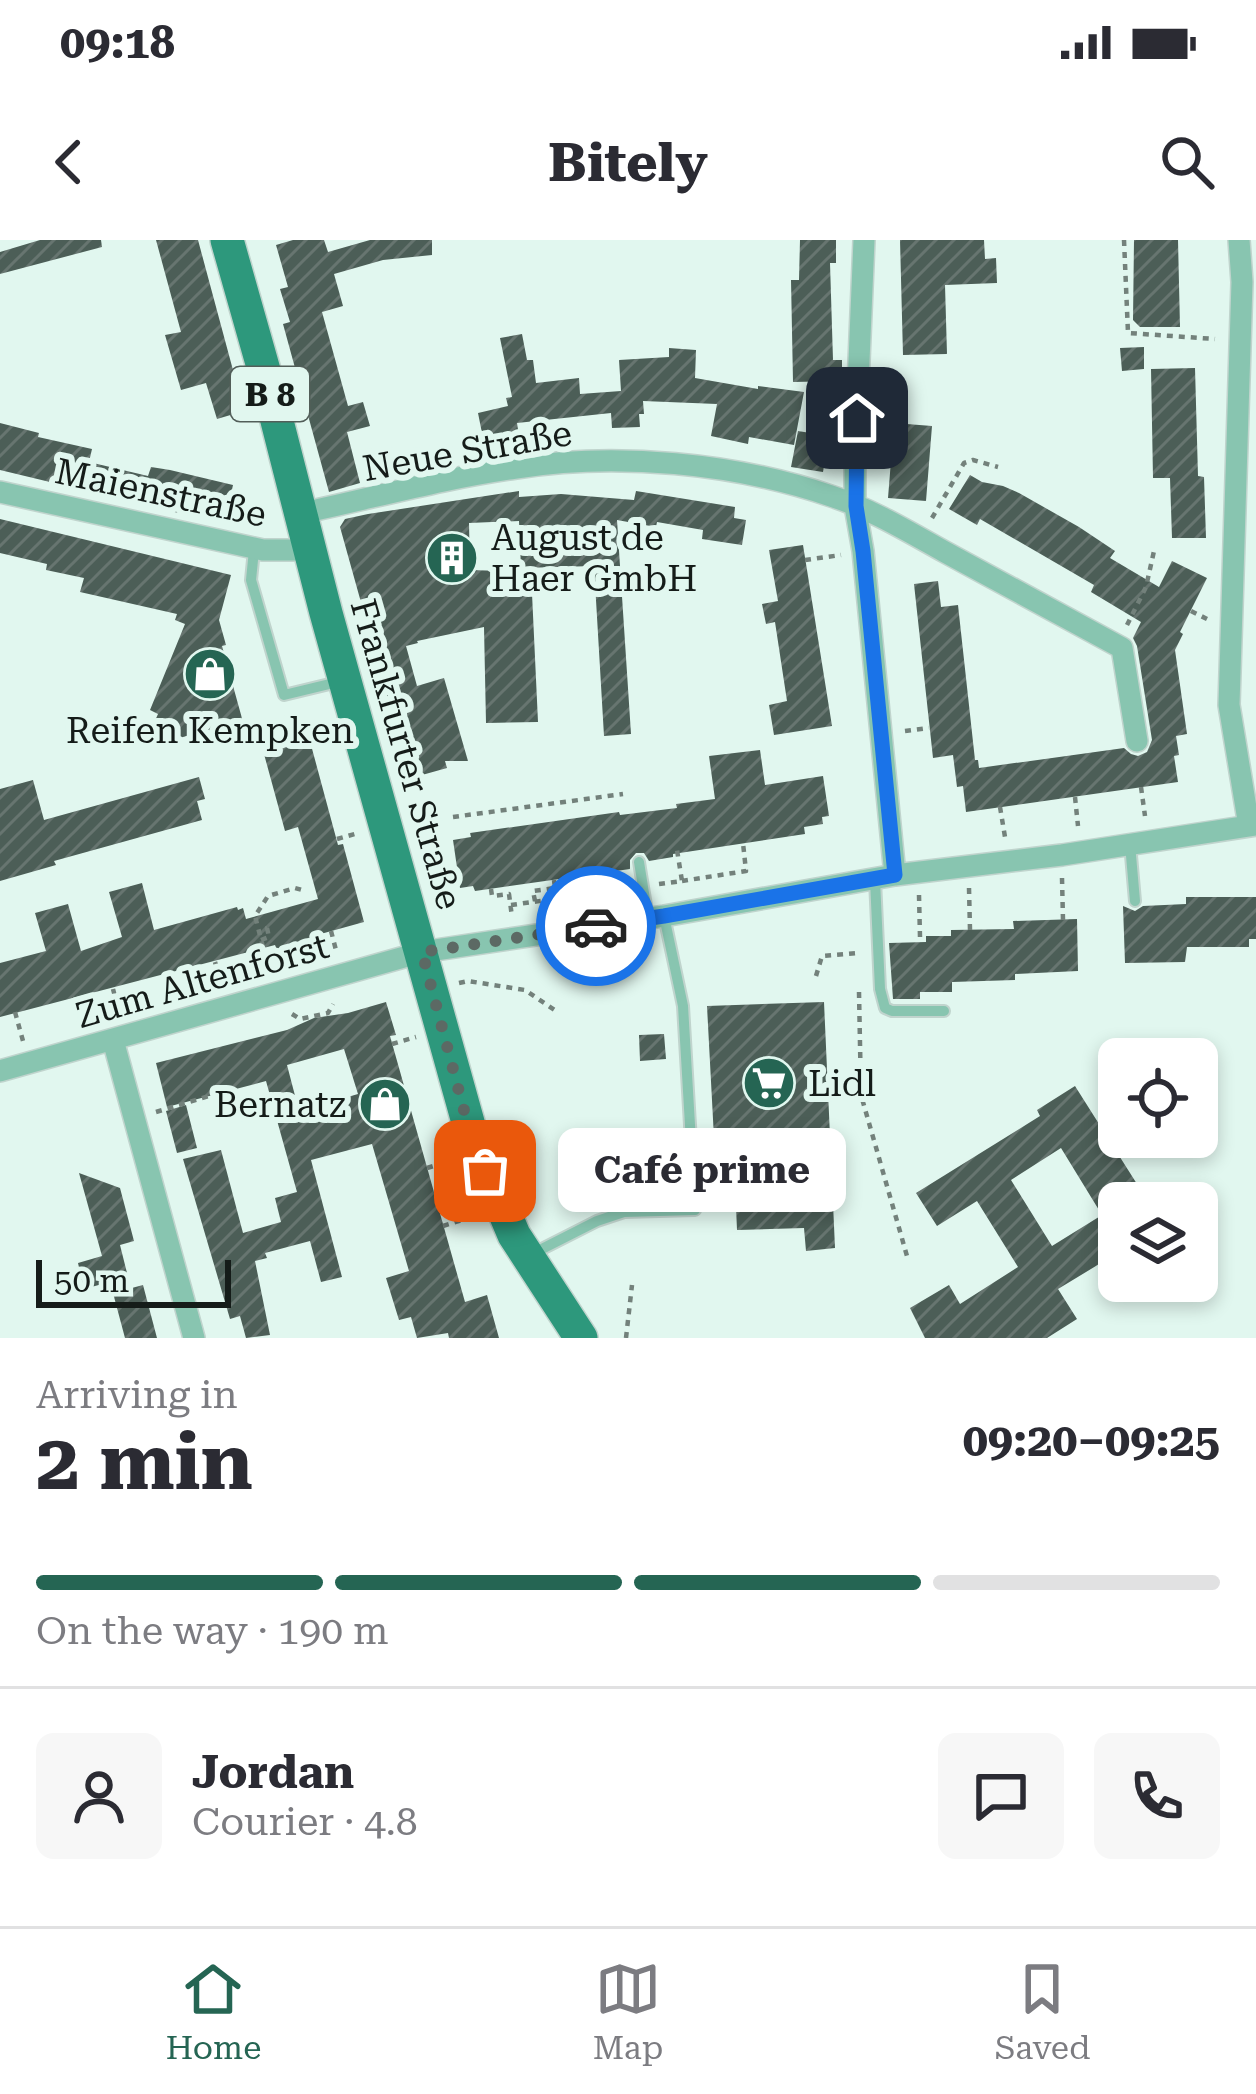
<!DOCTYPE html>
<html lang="en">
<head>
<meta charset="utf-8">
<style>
  :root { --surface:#fff; --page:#f7f7f7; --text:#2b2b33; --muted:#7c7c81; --line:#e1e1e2; --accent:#256553 }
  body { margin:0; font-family:"Roboto Serif",serif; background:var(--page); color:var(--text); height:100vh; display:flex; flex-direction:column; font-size:45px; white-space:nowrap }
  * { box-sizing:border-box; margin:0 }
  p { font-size:39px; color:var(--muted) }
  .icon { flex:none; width:66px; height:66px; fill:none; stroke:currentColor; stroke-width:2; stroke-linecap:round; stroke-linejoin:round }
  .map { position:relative; height:1098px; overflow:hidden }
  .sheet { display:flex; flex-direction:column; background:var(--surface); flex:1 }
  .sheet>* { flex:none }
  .controls { position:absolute; left:1098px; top:798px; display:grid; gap:24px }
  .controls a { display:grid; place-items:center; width:120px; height:120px; border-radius:18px; background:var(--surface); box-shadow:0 6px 18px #0003; font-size:60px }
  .scale { position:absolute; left:36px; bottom:30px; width:195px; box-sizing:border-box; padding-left:12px; border:6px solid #151c19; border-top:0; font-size:33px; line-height:42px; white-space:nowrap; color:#151c19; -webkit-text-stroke:9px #e1f7ef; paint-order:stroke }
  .pin { position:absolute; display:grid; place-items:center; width:102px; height:102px; color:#fff; margin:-51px; border-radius:24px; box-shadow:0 6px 18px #0006 }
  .courier { position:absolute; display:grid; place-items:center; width:120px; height:120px; margin:-60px; border:9px solid #1a73e8; border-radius:50%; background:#fff; color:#222; box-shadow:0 3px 15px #0007 }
  .bubble { position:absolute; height:84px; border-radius:18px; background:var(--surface); box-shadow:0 6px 18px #0003; font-size:39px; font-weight:700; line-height:84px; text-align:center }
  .overview em { font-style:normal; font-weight:700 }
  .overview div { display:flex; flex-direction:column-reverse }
  .overview { display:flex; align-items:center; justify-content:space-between; height:204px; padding:0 36px }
  h1 { font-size:78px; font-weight:700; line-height:90px }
  .bar { display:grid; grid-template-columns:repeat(4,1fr); gap:18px 12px; align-content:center; height:144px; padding:0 36px }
  .bar i { height:15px; border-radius:9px; background:var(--line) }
  .bar .on { background:var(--accent) }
  .bar p { grid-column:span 4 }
  .line { display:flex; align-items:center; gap:30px; padding:0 36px; border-top:3px solid var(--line) }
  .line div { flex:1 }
  .round { display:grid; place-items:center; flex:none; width:126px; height:126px; border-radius:18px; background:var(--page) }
  .status { display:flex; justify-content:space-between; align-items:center; height:84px; padding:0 60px; background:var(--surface); direction:ltr }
  .status svg { height:33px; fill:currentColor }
  header { display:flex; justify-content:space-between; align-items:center; height:156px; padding:0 36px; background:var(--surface); font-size:54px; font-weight:700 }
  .tab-bar { display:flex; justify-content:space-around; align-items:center; height:168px; border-top:3px solid var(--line); background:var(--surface); font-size:33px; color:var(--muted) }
  .tab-bar a { display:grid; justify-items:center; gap:6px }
  .tab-bar .on { color:var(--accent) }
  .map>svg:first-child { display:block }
  .building { fill:url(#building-hatch); fill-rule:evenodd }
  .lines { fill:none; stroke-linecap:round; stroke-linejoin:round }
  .service-casing { stroke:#c0d4cd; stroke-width:14 }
  .minor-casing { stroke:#c0d4cd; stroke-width:24 }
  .primary-casing { stroke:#c0d4cd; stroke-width:36 }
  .path { stroke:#73817b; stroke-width:4.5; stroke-dasharray:6 6; stroke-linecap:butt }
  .service { stroke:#88c5b0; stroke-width:10 }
  .minor { stroke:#88c5b0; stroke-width:21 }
  .primary { stroke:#2d987c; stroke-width:33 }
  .done { stroke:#5c6964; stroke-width:12; stroke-dasharray:0 21.6 }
  .route { stroke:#1a73e8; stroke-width:15 }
  .labels { text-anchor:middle; stroke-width:12; stroke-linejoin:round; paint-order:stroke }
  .shield { fill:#e1f7ef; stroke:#525e59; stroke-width:3 }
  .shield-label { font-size:33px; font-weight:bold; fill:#151c19 }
  .street-label { font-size:36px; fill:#151c19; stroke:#e1f7ef }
  .poi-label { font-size:36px; fill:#151c19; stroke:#e1f7ef; text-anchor:start }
</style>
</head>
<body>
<div class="status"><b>09:18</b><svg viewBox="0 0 49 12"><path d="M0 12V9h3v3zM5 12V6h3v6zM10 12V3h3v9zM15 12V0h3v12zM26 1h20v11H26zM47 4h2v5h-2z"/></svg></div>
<header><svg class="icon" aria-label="back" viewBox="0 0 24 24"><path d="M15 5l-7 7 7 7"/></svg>Bitely<svg class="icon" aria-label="search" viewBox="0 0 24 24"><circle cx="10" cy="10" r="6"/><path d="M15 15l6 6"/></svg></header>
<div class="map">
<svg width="1256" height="1098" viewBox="0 0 1256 1098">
  <defs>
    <pattern id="building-hatch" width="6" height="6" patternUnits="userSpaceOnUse" patternTransform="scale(3)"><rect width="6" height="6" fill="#4c5e57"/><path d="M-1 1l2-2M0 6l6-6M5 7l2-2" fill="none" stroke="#677570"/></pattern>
  </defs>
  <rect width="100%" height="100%" fill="#e1f7ef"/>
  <!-- building -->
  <path class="building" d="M40 0H101L102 7 0 34V12Z
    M156 0H198L244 171 217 179 206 143 181 150 165 95 181 92Z
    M293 0H324L328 12 370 0H432V15L383 20 334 34 343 66 322 72 348 166 363 162 370 186 347 192 360 243 329 252 283 84 290 82 280 49 288 47 276 5Z
    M800 0H836V23H830L833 120H842V141L793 142 791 40H799Z
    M900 0H984L985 19 996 18 997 43 945 45 947 114 903 115Z
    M1134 0H1178L1180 87H1140L1133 80Z
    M522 94 527 120H533L536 143 579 138 580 154 621 151 619 120 669 117V108L696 110 695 138 758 149V146L804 152 794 205 749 197 748 204 711 196 717 164 643 161 644 174H639L640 187 612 188 611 173 517 183 519 196 484 203 478 173 508 166 506 158 512 157 500 98Z
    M1144 107V129L1122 131 1120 108Z
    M1195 128 1198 236 1204 237 1206 298H1172L1170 238H1153L1151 129Z
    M0 183 39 193 38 197 92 209 89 222 148 236 151 227 170 230 233 245 227 272 190 262 187 275 0 230Z
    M894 183 932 186 926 261 888 258Z
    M798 191 829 196 823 232 791 227Z
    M970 235 982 242 1003 246 1019 253 1079 287 1115 311 1110 318 1159 347 1172 321 1207 338 1180 392 1183 394 1175 410 1187 494 1176 496 1179 515 1174 516 1178 542 966 572 963 546 957 547 953 515 933 518 914 344 938 341 941 367 958 365 975 520H978L979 528 1124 508 1131 514 1138 516 1147 512 1152 500 1137 406 1133 398 1141 382 1091 352 1094 345 980 279 977 285 949 269Z
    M519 251V257L561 254 634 260 636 251 735 267 734 278 746 280 742 305 702 299 703 290 657 282 656 287 617 280 631 494 604 496 594 326 521 328 519 281 469 283 470 330 531 332 538 482 486 483 484 387 417 401 418 403 406 406 417 446 444 438 468 521H445L447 528 422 535 420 528 408 531 340 287 345 279 368 274Z
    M0 279 231 335 219 380 226 405 222 406 243 482 143 507 158 474 150 470 185 384 175 380 177 374 80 352 84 338 46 330 47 324 0 313Z
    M803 305 832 486 774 495 769 465 787 461 775 382 766 384 762 364 778 361 769 310Z
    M304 479 338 605 343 604 364 682 317 695 318 700 278 712 275 705 0 777V723L46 711 35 673 68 664 81 711 122 697 109 652 142 643 154 690 237 667 238 670 243 668 246 679 318 659 298 587 285 591 258 492Z
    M760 510 765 545 823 536 829 576 822 577 823 584 804 587 805 594 673 614V617L649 621 644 613H636L630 620V629L475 651 473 646 460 648 453 600 471 597 470 593 619 572 620 575 677 568 676 564 715 559 709 516Z
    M199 537 205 559 197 561 202 580 54 621 56 625 0 641V549L33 540 44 580Z
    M1186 657H1256V699H1249V707H1187L1185 722 1125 723 1123 666 1135 671 1143 666 1186 664Z
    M1077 679 1078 731 1015 734V740L952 742V752H920V759H893L889 703 926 702V696H951V690L1014 689 1013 681Z
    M386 762 396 795 390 796 465 1062 487 1055 499 1098H449L448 1093 417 1098 411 1077 399 1080 386 1038 409 1031 372 904 311 920 342 1037 321 1042 310 1001 265 1013 267 1018 255 1021 270 1095 246 1098 240 1076 230 1079 183 919 221 910 243 993 281 982 275 958 297 952 266 841 167 867 156 823 287 790 314 778 348 773ZM344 809 358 854 299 871 287 825Z
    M824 762 835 1008 806 1011 804 988 737 990 733 897 714 898 707 766Z
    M664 794 666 819 640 821 639 795Z
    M1075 846 1149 963H1119V1012L1058 1049 1077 1079 1047 1098H925L910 1068 949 1045 960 1064 1018 1027 977 961 937 986 916 953 1040 876 1037 870ZM1061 908 1102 975 1052 1006 1011 940Z
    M186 865 197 908 177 913 166 871Z
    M79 933 120 948 134 1001 120 1005 128 1037 84 1049 78 1023 102 1016Z
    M143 1045 157 1098H125L113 1053Z"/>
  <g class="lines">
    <!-- service casing -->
    <g class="service-casing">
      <path id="service" d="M254 310 251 340 284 455 342 441
        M1130 604 1135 661
        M639 622 648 678
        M875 640 880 749 885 768 892 771H944
        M530 1015 597 981 624 972 695 970 683 766 664 676"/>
    </g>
    <!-- minor casing -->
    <g class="minor-casing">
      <path id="minor" d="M864 0 855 218V266L863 311 895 635
        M1239 0 1242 42 1229 465 1249 586
        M0 252 263 310H310
        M302 273C373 258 444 238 516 228 616 212 735 223 831 256 871 269 909 292 945 312 1004 344 1063 376 1122 408L1137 501
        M113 800 194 1098
        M0 831 422 712 664 676 895 635 1062 615 1256 585"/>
    </g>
    <!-- primary casing -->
    <g class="primary-casing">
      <path id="primary" d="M227 0 265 134 326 373 471 893 514 995 581 1098"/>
    </g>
    <!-- path -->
    <path class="path" d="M1124 0 1128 93 1215 99
      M932 278 964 223 973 220 998 227
      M805 320 841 315
      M1191 371 1207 379
      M1127 385 1146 347 1154 311
      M905 491 929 488
      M1141 547 1145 576
      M1075 557 1078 586
      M1000 567 1005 597
      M453 577 623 554
      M337 599 355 594
      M1062 638 1063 680
      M682 641 746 631 743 603
      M659 644 682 641 677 610
      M969 648 970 690
      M491 649 492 656 509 654 512 677
      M599 652 624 649
      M919 655 920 697
      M535 661 533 651 555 648 554 640
      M511 665 597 653 596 642 616 639 615 631
      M331 691 337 714
      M261 700 269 697 267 688 270 687
      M215 722 222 745
      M269 730 255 676 268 656 295 648 302 650
      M816 736 822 716 859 713
      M459 743 468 741 525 750 559 773
      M113 749 119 772
      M859 752 861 855 907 1016
      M15 772 23 801
      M292 774 300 779 328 773 333 764
      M392 804 416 797
      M156 872 212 855
      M427 928 450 921
      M443 986 472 977
      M626 1098 632 1045"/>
    <!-- service -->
    <use href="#service" class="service"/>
    <!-- minor -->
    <use href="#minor" class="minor"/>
    <!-- primary -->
    <use href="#primary" class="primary"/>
  </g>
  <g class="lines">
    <!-- done -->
    <path class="done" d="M485 931 465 874 422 712 596 686"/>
    <!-- route -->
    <path class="route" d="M596 686 664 676 895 635 863 311 856 266 857 178"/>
  </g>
  <!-- icons -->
  <defs>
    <g id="building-disc" transform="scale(2.7)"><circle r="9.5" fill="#256553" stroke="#e1f7ef"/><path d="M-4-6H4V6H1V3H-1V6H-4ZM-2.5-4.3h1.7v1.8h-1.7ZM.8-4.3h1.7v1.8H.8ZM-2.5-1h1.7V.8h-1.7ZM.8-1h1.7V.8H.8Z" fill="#fff"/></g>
    <g id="shop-disc" transform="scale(2.7)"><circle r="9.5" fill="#256553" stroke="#e1f7ef"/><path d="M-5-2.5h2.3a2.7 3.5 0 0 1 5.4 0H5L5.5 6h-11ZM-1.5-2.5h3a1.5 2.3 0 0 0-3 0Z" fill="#fff"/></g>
    <g id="supermarket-disc" transform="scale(2.7)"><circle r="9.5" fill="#256553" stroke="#e1f7ef"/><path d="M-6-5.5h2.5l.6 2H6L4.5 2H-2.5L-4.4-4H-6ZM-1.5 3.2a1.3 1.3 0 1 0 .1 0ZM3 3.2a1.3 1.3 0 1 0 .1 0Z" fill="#fff"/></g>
  </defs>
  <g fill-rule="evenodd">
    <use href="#building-disc" x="452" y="318"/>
    <use href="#shop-disc" x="210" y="434"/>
    <use href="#supermarket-disc" x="769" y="843"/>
    <use href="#shop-disc" x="385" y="864"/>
  </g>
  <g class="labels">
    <!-- shield labels -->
    <rect class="shield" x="231" y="127" width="78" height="54" rx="9"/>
    <g class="shield-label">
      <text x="270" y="166">B 8</text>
    </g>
    <!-- street labels -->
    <g class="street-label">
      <text transform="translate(467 210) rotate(-10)" y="13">Neue Straße</text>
      <text transform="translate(161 252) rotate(12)" y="13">Maienstraße</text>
      <text transform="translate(407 514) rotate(74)" y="13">Frankfurter Straße</text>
      <text transform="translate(202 740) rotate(-16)" y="13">Zum Altenforst</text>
    </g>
    <!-- poi labels -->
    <g class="poi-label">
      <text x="491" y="310">August de<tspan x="491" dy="41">Haer GmbH</tspan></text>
      <text x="210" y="503" text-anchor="middle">Reifen Kempken</text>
      <text x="808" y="856">Lidl</text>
      <text x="346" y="877" text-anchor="end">Bernatz</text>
    </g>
  </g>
</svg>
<div class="controls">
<a><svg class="icon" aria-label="locate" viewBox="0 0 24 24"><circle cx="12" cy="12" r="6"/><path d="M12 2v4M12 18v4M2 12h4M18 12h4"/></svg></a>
<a><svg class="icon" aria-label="layers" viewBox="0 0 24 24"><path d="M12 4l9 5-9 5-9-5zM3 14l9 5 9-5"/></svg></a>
</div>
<div class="scale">50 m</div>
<div class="pin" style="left:485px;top:931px;background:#ea580c"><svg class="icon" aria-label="bag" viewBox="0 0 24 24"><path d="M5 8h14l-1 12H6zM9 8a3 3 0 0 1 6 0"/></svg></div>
<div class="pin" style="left:857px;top:178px;background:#1f2937"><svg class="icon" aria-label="home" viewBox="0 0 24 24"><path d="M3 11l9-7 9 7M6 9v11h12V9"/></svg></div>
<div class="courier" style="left:596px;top:686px"><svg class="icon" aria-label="car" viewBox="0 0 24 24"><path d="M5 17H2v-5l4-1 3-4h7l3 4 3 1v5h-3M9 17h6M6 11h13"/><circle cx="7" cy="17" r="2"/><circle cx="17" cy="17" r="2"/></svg></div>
<div class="bubble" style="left:558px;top:888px;width:288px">Café prime</div>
</div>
<section class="sheet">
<div class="overview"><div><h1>2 min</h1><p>Arriving in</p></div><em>09:20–09:25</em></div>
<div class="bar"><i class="on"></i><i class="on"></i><i class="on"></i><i></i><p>On the way · 190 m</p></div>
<div class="line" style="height:216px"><a class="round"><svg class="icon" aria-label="person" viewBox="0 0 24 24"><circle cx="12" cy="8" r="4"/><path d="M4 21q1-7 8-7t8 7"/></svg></a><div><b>Jordan</b><p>Courier · 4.8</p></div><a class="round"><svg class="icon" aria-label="chat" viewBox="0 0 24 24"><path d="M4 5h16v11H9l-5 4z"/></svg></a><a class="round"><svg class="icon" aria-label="phone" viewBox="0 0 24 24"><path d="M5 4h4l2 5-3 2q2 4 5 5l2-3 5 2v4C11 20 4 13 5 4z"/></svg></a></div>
</section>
<nav class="tab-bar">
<a class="on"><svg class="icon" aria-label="home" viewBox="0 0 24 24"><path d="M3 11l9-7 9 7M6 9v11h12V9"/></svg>Home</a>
<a><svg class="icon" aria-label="map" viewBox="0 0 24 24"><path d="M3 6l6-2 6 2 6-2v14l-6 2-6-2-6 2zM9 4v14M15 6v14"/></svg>Map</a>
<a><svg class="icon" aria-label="saved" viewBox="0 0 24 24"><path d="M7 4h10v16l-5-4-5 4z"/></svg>Saved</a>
</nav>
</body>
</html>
